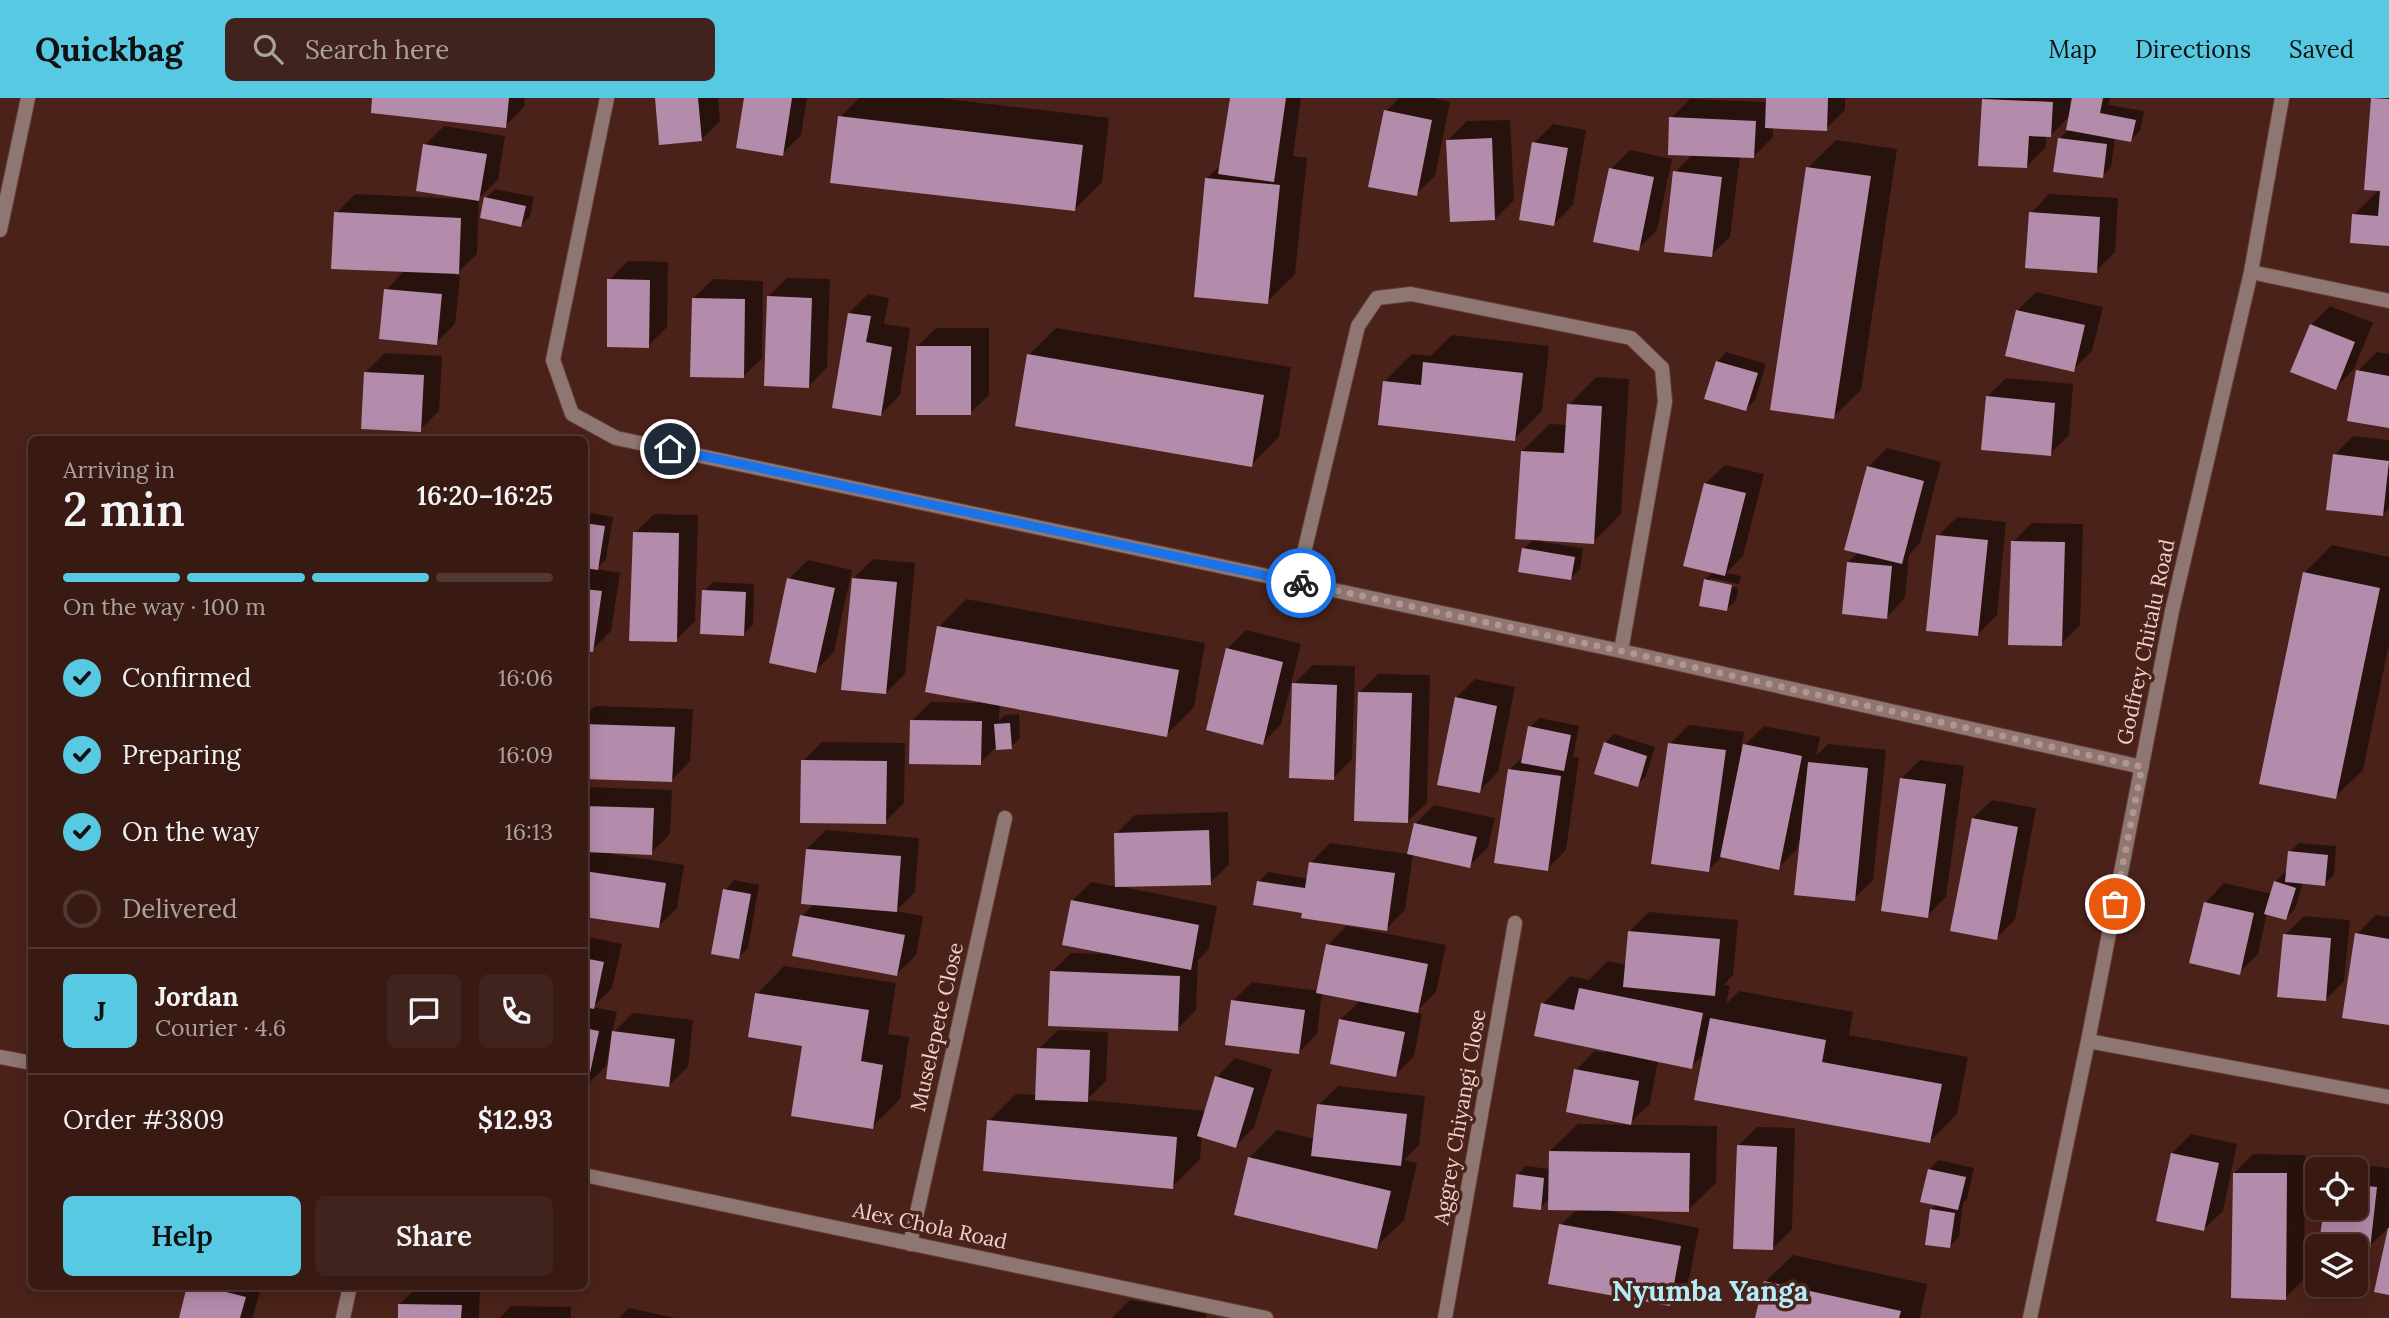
<!DOCTYPE html>
<html lang="en">
<head>
<meta charset="utf-8">
<style>
  :root { --surface:#381a13; --page:#3f231c; --text:#f1f3f6; --muted:#aba1a0; --line:#523833; --accent:#57c9e2 }
  body { margin:0; font-family:Lora,serif; background:var(--page); color:var(--text); height:100vh; display:flex; flex-direction:column; font-size:26px; white-space:nowrap }
  * { box-sizing:border-box; margin:0 }
  p { font-size:23px; color:var(--muted) }
  .icon { flex:none; width:38px; height:38px; fill:none; stroke:currentColor; stroke-width:2; stroke-linecap:round; stroke-linejoin:round }
  .map { position:relative; flex:1; overflow:hidden }
  .side { position:absolute; left:28px; top:338px; width:560px; height:854px; display:flex; flex-direction:column; background:var(--surface); border-radius:10px; box-shadow:0 4px 18px #0003,0 0 0 2px var(--line) }
  .side>* { flex:none }
  .tools { position:absolute; left:2305px; top:1059px; display:grid; gap:14px }
  .tools a { display:grid; place-items:center; width:63px; height:63px; border-radius:10px; background:var(--surface); box-shadow:0 4px 18px #0003,0 0 0 2px var(--line); font-size:35px }
  .pin { position:absolute; display:grid; place-items:center; width:60px; height:60px; color:#fff; margin:-30px; border:4px solid #fff; border-radius:50%; box-shadow:0 2px 7px #0007 }
  .courier { position:absolute; display:grid; place-items:center; width:70px; height:70px; margin:-35px; border:5px solid #1a73e8; border-radius:50%; background:#fff; color:#222; box-shadow:0 2px 9px #0007 }
  .overview em { font-style:normal; font-weight:600 }
  .overview div { display:flex; flex-direction:column-reverse }
  .overview { display:flex; align-items:center; justify-content:space-between; height:119px; padding:0 35px }
  h1 { font-size:46px; font-weight:600; line-height:52px }
  .bar { display:grid; grid-template-columns:repeat(4,1fr); gap:10px 7px; align-content:center; height:84px; padding:0 35px }
  .bar i { height:9px; border-radius:5px; background:var(--line) }
  .bar .on { background:var(--accent) }
  .bar p { grid-column:span 4 }
  .line { display:flex; align-items:center; gap:18px; padding:0 35px; border-top:2px solid var(--line) }
  .line div { flex:1 }
  .round { display:grid; place-items:center; flex:none; width:74px; height:74px; border-radius:10px; background:var(--page) }
  ol { padding:0 35px; list-style:none }
  li { display:flex; align-items:center; gap:21px; height:77px }
  li p { margin-inline-start:auto }
  li .icon { padding:7px; border-radius:50%; background:var(--accent); color:#111; stroke-width:4 }
  li:last-child { color:var(--muted) }
  li i { width:38px; height:38px; border:4px solid var(--line); border-radius:50% }
  .button { display:flex; gap:14px; margin-top:auto; padding:14px 35px }
  .button a { flex:1; height:80px; border-radius:10px; background:var(--accent); color:#111; font-size:28px; font-weight:600; line-height:80px; text-align:center }
  .button a+a { background:var(--page); color:var(--text) }
  header { display:flex; align-items:center; gap:42px; box-sizing:border-box; height:98px; padding:0 35px; background:var(--accent); color:#111 }
  header strong { font-size:33px }
  nav { display:flex; gap:38px; margin-inline-start:auto; font-size:24px }
  .search { width:490px; height:63px; background:var(--page); display:flex; align-items:center; gap:18px; box-sizing:border-box; padding:0 24px; border-radius:10px; color:var(--muted); font-size:26px }
  .map>svg:first-child { display:block }
  .shadow { fill:#0007 }
  .building { fill:#b48cab }
  .lines { fill:none; stroke-linecap:round; stroke-linejoin:round }
  .street-casing { stroke:#653e35; stroke-width:16 }
  .street { stroke:#8e7772; stroke-width:14 }
  .done { stroke:#b4948c; stroke-width:7; stroke-dasharray:0 12.6 }
  .route { stroke:#1a73e8; stroke-width:9 }
  .labels { text-anchor:middle; stroke-width:7; stroke-linejoin:round; paint-order:stroke }
  .street-label { font-size:21px; fill:#edd1ca; stroke:#4b2219 }
  .district-label { font-size:28px; font-weight:bold; fill:#b3ecf9; stroke:#4b2219 }
</style>
</head>
<body>
<header>
<strong>Quickbag</strong>
<div class="search"><svg class="icon" aria-label="search" viewBox="0 0 24 24"><circle cx="10" cy="10" r="6"/><path d="M15 15l6 6"/></svg>Search here</div>
<nav><a>Map</a><a>Directions</a><a>Saved</a></nav>
</header>
<div class="map">
<svg width="2389" height="1220" viewBox="0 0 2389 1220">
  <rect width="100%" height="100%" fill="#4b2219"/>
  <!-- shadow -->
  <path class="shadow" d="M374 0H525L524 9 505 28Z
    M657 0H718L720 23 701 42Z
    M746 0H807L801 37 782 56Z
    M859 0H939L1109 20 1102 84 1074 112 840 19Z
    M1232 0H1301L1293 58 1307 60 1295 176 1267 204 1207 80 1222 66Z
    M1399 0H1433L1450 4 1435 78 1416 96 1386 13Z
    M1767 0H1845V12L1826 31 1773 29V39L1754 58H1740L1730 139 1711 157 1675 74 1693 56 1671 20 1690 1 1767 4Z
    M1985 0H2070V9H2072L2074 0H2110L2108 7 2144 13 2140 33 2131 42 2115 39 2111 69 2102 78 2059 41 2068 32 2071 17 2051 37H2046V49L2027 68 1984 1Z
    M2373 0H2389V146L2354 117 2379 92Z
    M1510 22 1514 102 1495 121 1448 42 1467 23Z
    M1553 26 1586 32 1573 107 1554 126 1534 45Z
    M444 28 505 38 498 82 479 100 477 156 455 177 460 178 455 226 436 245 386 192 405 172 336 115 355 96 464 101 425 47Z
    M1836 42 1897 51 1861 292 1833 319 1808 70Z
    M1630 52 1672 61 1657 132 1638 151 1611 71Z
    M495 91 534 99 530 118 521 127 486 100Z
    M2049 96 2118 100 2115 154 2096 173 2031 115Z
    M628 163 668 164 667 229 648 248 609 182Z
    M787 180 830 181 827 269 809 288 768 199Z
    M713 181 763 183 762 260 743 279 694 200Z
    M2036 194 2103 209 2092 253 2073 272 2017 213Z
    M868 196 889 200 884 226 910 230 900 297 881 316 849 215Z
    M2330 208 2373 225 2354 271 2335 290 2292 273 2311 227Z
    M936 230H989V297L970 315 917 249Z
    M1056 230 1291 269 1279 339 1251 367 1029 257Z
    M1452 237 1549 248 1542 313 1514 341 1385 283 1412 256 1431 258Z
    M1726 254 1766 266 1755 302 1746 311 1717 264Z
    M2377 254 2389 256V328L2358 273Z
    M385 255 442 258 439 313 420 332 366 274Z
    M1596 279 1629 281 1621 416 1593 444 1542 441V444L1583 450 1580 471 1571 480 1523 451 1534 441 1522 353 1550 326 1568 327 1569 307Z
    M2006 280 2073 286 2069 337 2050 356 1987 299Z
    M2353 338 2389 342V410L2383 417 2334 357Z
    M1887 350 1941 364 1920 445 1909 457 1905 500 1887 519 1848 464 1859 454 1868 369Z
    M1725 367 1764 376 1743 458 1726 475 1741 478 1739 486 1710 480V484L1738 490 1736 502 1727 511 1705 482 1713 474 1706 385Z
    M584 414 613 419 606 461 596 471 620 475 611 533 592 552 584 551Z
    M654 416 698 417 695 523 676 542 635 435Z
    M1957 419 2006 424 1997 517 1978 536 1938 438Z
    M2032 425 2083 426 2080 527 2061 546 2013 444Z
    M2332 447 2389 459V546L2363 672 2335 699 2304 475Z
    M873 461 915 465 905 576 886 595 854 480Z
    M808 462 852 472 834 554 815 573 789 481Z
    M713 484 754 486 753 527 743 536 704 493Z
    M966 501 1205 545 1194 609 1166 637 1000 606 999 622 1005 617 1019 616 1020 640 1011 649 997 648 980 665 912 623 931 604 979 605 939 529Z
    M1246 532 1301 546 1281 626 1263 645 1227 551Z
    M1313 567 1355 568 1352 661 1333 680 1294 586Z
    M1378 576 1430 577 1427 705 1408 723 1359 595Z
    M1475 581 1515 589 1498 674 1479 693 1456 600Z
    M595 608 693 611 690 663 672 682 584 679V618Z
    M1539 620 1579 628 1573 659 1579 660 1566 752 1547 771 1509 672 1524 658 1530 629Z
    M1689 627 1744 634 1741 651 1764 628 1820 639 1816 658 1828 646 1886 652 1873 782 1854 801 1799 742 1797 751 1778 770 1723 758 1708 772 1670 646Z
    M1614 636 1655 649 1646 678 1637 687 1605 645Z
    M822 644 905 645 904 705 885 724 803 663Z
    M1920 662 1964 668 1946 799 1927 818 1901 681Z
    M584 689 672 692 670 736 651 755 612 754V756L684 767 677 810 658 829 584 818Z
    M1992 702 2036 710 2015 822 1996 840 1973 720Z
    M1434 707 1495 720 1488 749 1469 768 1413 756 1405 812 1386 831 1304 810 1259 784 1268 774 1309 781 1311 764 1330 745 1409 756 1415 726Z
    M1228 714 1229 766 1210 785 1118 788 1217 808 1209 851 1198 862 1196 912 1177 931 1052 874 1071 855 1105 856 1072 803 1091 784 1117 789 1116 736 1135 717Z
    M826 732 919 740 915 794 896 813 923 818 916 857 897 876 802 818 814 806 807 751Z
    M2299 745 2336 748 2334 777 2324 786 2303 784 2295 811 2286 820 2267 815 2258 856 2239 875 2206 804 2224 785 2272 796 2275 784 2285 774 2288 776 2290 754Z
    M734 782 759 787 748 850 739 859 725 792Z
    M1649 814 1738 822 1733 877 1724 887 1730 888 1726 906 1739 893 1853 914 1849 937 1968 959 1957 1016 1930 1043 1705 955 1691 969 1658 962 1650 1006 1630 1025 1576 972 1595 953 1606 955 1607 951 1543 906 1570 878 1589 882 1608 863 1627 867 1630 833Z
    M2376 817 2389 819V925L2357 836Z
    M2304 818 2350 822 2344 883 2325 902 2285 837Z
    M1346 828 1446 847 1436 894 1416 914 1422 916 1414 958 1395 977 1340 922 1361 902 1322 894 1317 936 1298 955 1233 903 1252 884 1318 893 1328 847Z
    M584 838 622 846 612 890 593 909 617 914 612 936 633 915 693 922 688 969 669 987 609 952 606 968 587 987 584 986Z
    M784 868 896 885 888 936 909 939 900 1001 872 1029 804 946 757 896Z
    M1058 932 1108 934 1106 983 1087 1002 1206 1013 1217 979 1235 960 1272 971 1254 1029 1236 1048 1202 1037 1200 1061 1172 1089 989 1023 1016 996 1037 997 1039 951Z
    M1338 988 1425 998 1419 1047 1404 1062 1417 1065 1404 1122 1376 1149 1249 1060 1277 1032 1315 1041 1319 1007Z
    M1578 1026 1717 1028 1716 1085 1688 1112 1610 1111V1113L1699 1130 1688 1187 1669 1206 1561 1127 1577 1111 1549 1101 1540 1110 1517 1077 1526 1068 1550 1071V1053Z
    M1757 1029 1795 1030 1792 1131 1773 1150 1738 1048Z
    M2191 1036 2237 1046 2223 1113 2204 1131 2172 1055Z
    M2253 1056 2305 1057 2304 1181 2285 1200 2234 1075Z
    M1938 1062 1974 1070 1967 1101 1963 1105 1959 1139 1949 1148 1931 1112 1937 1106 1929 1072Z
    M2347 1065 2389 1070V1129L2369 1149 2321 1143 2325 1110H2356V1071H2342Z
    M1793 1157 1927 1186 1920 1220H1757L1765 1184Z
    M189 1188H262L252 1220H181Z
    M418 1188 480 1189 479 1220H399L400 1206Z
    M1130 1202 1207 1214 1206 1220H1112Z
    M511 1208 571 1209V1220H500Z
    M629 1210 675 1220H619Z"/>
  <!-- building -->
  <path class="building" d="M372 0H509L506 30 371 15Z
    M655 0H698L702 43 659 47Z
    M744 0H792L783 58 736 50Z
    M1230 0H1286L1274 84 1218 76Z
    M1766 0H1828L1827 33 1765 30Z
    M2072 0H2103L2100 15 2136 22 2131 44 2066 32Z
    M2371 0 2389 1V148L2350 145 2352 116 2378 118 2380 93 2364 92Z
    M1982 1 2053 4 2051 39 2029 38 2027 70 1978 68Z
    M1384 12 1432 22 1417 98 1368 89Z
    M838 18 1083 47 1075 113 830 85Z
    M1669 19 1756 23 1754 60 1668 57Z
    M1492 40 1495 122 1450 124 1446 42Z
    M2058 40 2107 46 2103 80 2053 74Z
    M1532 44 1568 50 1554 128 1519 122Z
    M423 46 487 56 479 103 416 93Z
    M1806 69 1871 78 1834 321 1770 312Z
    M1609 70 1654 79 1639 153 1593 144Z
    M1673 73 1722 79 1712 159 1664 154Z
    M1205 80 1280 87 1268 206 1194 199Z
    M484 99 526 108 521 129 480 120Z
    M334 114 461 120 459 176 331 171Z
    M2029 114 2100 119 2097 175 2025 170Z
    M607 181 650 182 649 250 607 249Z
    M384 191 442 196 437 247 379 241Z
    M767 198 812 200 809 290 764 288Z
    M692 200 745 201 744 280 690 279Z
    M2016 212 2085 227 2074 274 2005 258Z
    M848 215 871 218 866 244 892 249 881 318 832 310Z
    M2310 226 2355 244 2336 292 2290 274Z
    M916 248H971V317H916Z
    M1027 256 1264 297 1252 369 1015 328Z
    M1716 263 1758 275 1746 313 1704 301Z
    M1423 264 1523 275 1515 343 1378 327 1383 283 1421 287Z
    M2356 272 2389 278V330L2347 323Z
    M364 274 424 277 421 334 361 331Z
    M1986 298 2055 305 2051 358 1981 352Z
    M1567 306 1602 308 1594 446 1515 441 1521 353 1564 355Z
    M2333 356 2389 363 2383 418 2326 412Z
    M1867 368 1924 383 1902 466 1844 452Z
    M1704 385 1746 395 1725 478 1683 468Z
    M584 425 605 428 598 472 584 470Z
    M633 434 679 435 677 544 629 543Z
    M1936 437 1988 442 1978 538 1926 533Z
    M2011 443 2065 444 2062 548 2008 547Z
    M1522 450 1575 459 1571 482 1518 474Z
    M1847 464 1892 468 1887 521 1842 516Z
    M2303 474 2380 490 2336 701 2259 686Z
    M787 480 835 490 816 575 769 565Z
    M852 480 897 484 886 596 841 592Z
    M1704 481 1732 487 1727 513 1699 508Z
    M584 491 602 493 593 554 584 553Z
    M702 492 746 494 744 538 700 536Z
    M937 528 1179 572 1167 639 925 594Z
    M1226 550 1283 564 1263 647 1206 632Z
    M1292 585 1337 587 1334 682 1289 680Z
    M1358 594 1412 595 1408 725 1354 723Z
    M1455 599 1497 608 1480 695 1437 687Z
    M910 622 982 623 981 667 909 666Z
    M1010 625 1012 651 996 652 994 626Z
    M584 626 675 629 672 684 584 681Z
    M1528 628 1571 637 1564 673 1521 665Z
    M1604 644 1647 658 1638 689 1594 676Z
    M1668 645 1726 652 1709 774 1651 766Z
    M1743 646 1802 658 1779 772 1720 759Z
    M801 662 887 663 886 726 800 725Z
    M1808 664 1868 670 1855 803 1794 797Z
    M1508 671 1561 678 1548 773 1494 765Z
    M1900 680 1946 686 1928 820 1881 813Z
    M584 708 654 710 652 757 584 754Z
    M1972 720 2018 729 1997 842 1950 833Z
    M1414 725 1477 739 1470 770 1407 756Z
    M1209 732 1211 787 1115 789 1114 735Z
    M806 751 901 758 897 814 801 806Z
    M2288 753 2328 757 2325 788 2285 784Z
    M1309 764 1395 775 1387 833 1301 820 1302 815 1253 807 1257 783 1305 790Z
    M584 773 666 785 659 830 584 819Z
    M2274 783 2296 790 2286 822 2264 816Z
    M723 791 751 796 739 861 711 856Z
    M1071 802 1199 827 1191 872 1062 847Z
    M2204 804 2254 815 2240 877 2189 865Z
    M800 817 905 837 897 878 792 858Z
    M1628 833 1720 841 1715 898 1623 889Z
    M2355 835 2389 841V927L2342 920Z
    M2283 836 2331 840 2326 903 2277 899Z
    M1326 846 1428 866 1418 915 1316 895Z
    M584 860 604 864 594 911 584 909Z
    M1050 873 1180 878 1178 933 1048 928Z
    M1579 890 1703 915 1692 971 1534 938 1541 905 1574 912Z
    M755 895 869 912 861 963 883 967 873 1031 791 1018 802 948 748 939Z
    M1231 902 1305 912 1299 956 1225 947Z
    M1710 920 1826 942 1822 964 1942 986 1930 1045 1694 1002Z
    M1339 921 1405 934 1396 979 1330 966Z
    M584 930 599 933 587 989 584 988Z
    M612 933 675 941 669 989 606 981Z
    M1037 950 1090 952 1088 1004 1035 1002Z
    M1574 971 1639 983 1631 1027 1566 1014Z
    M1215 978 1254 990 1236 1050 1197 1038Z
    M1317 1006 1407 1016 1401 1068 1311 1058Z
    M987 1022 1177 1039 1173 1091 983 1073Z
    M1737 1047 1777 1049 1773 1152 1733 1151Z
    M1549 1053 1690 1055 1689 1114 1548 1112Z
    M2171 1055 2219 1065 2204 1133 2156 1123Z
    M1248 1059 1391 1093 1377 1151 1234 1117Z
    M1928 1071 1966 1079 1958 1112 1920 1104Z
    M2233 1075H2287L2286 1202 2231 1200Z
    M1516 1076 1544 1080 1541 1112 1513 1109Z
    M2356 1087 2377 1089 2370 1151 2319 1145 2324 1110H2356Z
    M1930 1111 1955 1115 1950 1150 1925 1147Z
    M1559 1126 1681 1148 1670 1208 1548 1186Z
    M2388 1130H2389V1197L2374 1194Z
    M1764 1183 1901 1213 1899 1220H1755Z
    M187 1188H202L246 1199 240 1220H179Z
    M398 1206 462 1207 461 1220H398Z"/>
  <g class="lines">
    <!-- street casing -->
    <g class="street-casing">
      <path id="street" d="M607 0 553 262 572 316 616 340 1621 553 2142 669
        M0 132 28 0
        M2251 174 2389 203
        M1297 484 1358 228 1377 200 1411 196 1631 240 1662 270 1665 304 1621 553
        M2088 943 2389 999
        M0 959 32 965
        M584 1077 1266 1220
        M910 1146 1005 720
        M343 1220 350 1188
        M1445 1220 1515 825
        M2030 1220 2088 943 2172 513 2251 174 2282 0"/>
    </g>
    <!-- street -->
    <use href="#street" class="street"/>
  </g>
  <g class="lines">
    <!-- done -->
    <path class="done" d="M1301 485 1621 553 2142 669 2115 806"/>
    <!-- route -->
    <path class="route" d="M670 351 1301 485"/>
  </g>
  <g class="labels">
    <!-- street labels -->
    <g class="street-label">
      <text transform="translate(2146 544) rotate(-78)" y="7">Godfrey Chitalu Road</text>
      <text transform="translate(937 929) rotate(-77)" y="7">Muselepete Close</text>
      <text transform="translate(1460 1019) rotate(-80)" y="7">Aggrey Chiyangi Close</text>
      <text transform="translate(930 1128) rotate(12)" y="7">Alex Chola Road</text>
    </g>
    <!-- district labels -->
    <g class="district-label">
      <text x="1710" y="1203">Nyumba Yanga</text>
    </g>
  </g>
</svg>
<div class="tools">
<a><svg class="icon" aria-label="locate" viewBox="0 0 24 24"><circle cx="12" cy="12" r="6"/><path d="M12 2v4M12 18v4M2 12h4M18 12h4"/></svg></a>
<a><svg class="icon" aria-label="layers" viewBox="0 0 24 24"><path d="M12 4l9 5-9 5-9-5zM3 14l9 5 9-5"/></svg></a>
</div>
<div class="pin" style="left:2115px;top:806px;background:#ea580c"><svg class="icon" aria-label="bag" viewBox="0 0 24 24"><path d="M5 8h14l-1 12H6zM9 8a3 3 0 0 1 6 0"/></svg></div>
<div class="pin" style="left:670px;top:351px;background:#1f2937"><svg class="icon" aria-label="home" viewBox="0 0 24 24"><path d="M3 11l9-7 9 7M6 9v11h12V9"/></svg></div>
<div class="courier" style="left:1301px;top:485px"><svg class="icon" aria-label="bike" viewBox="0 0 24 24"><circle cx="6" cy="16" r="4"/><circle cx="18" cy="16" r="4"/><path d="M6 16l4-8h5l3 8M10 8l3 8H6M13 5h3"/></svg></div>
<section class="side">
<div class="overview"><div><h1>2 min</h1><p>Arriving in</p></div><em>16:20–16:25</em></div>
<div class="bar"><i class="on"></i><i class="on"></i><i class="on"></i><i></i><p>On the way · 100 m</p></div>
<ol>
<li><svg class="icon" aria-label="check" viewBox="0 0 24 24"><path d="M5 12l5 5 9-10"/></svg>Confirmed<p>16:06</p></li>
<li><svg class="icon" aria-label="check" viewBox="0 0 24 24"><path d="M5 12l5 5 9-10"/></svg>Preparing<p>16:09</p></li>
<li><svg class="icon" aria-label="check" viewBox="0 0 24 24"><path d="M5 12l5 5 9-10"/></svg>On the way<p>16:13</p></li>
<li><i></i>Delivered</li>
</ol>
<div class="line" style="height:126px"><b class="round" style="background:var(--accent);color:#111">J</b><div><b>Jordan</b><p>Courier · 4.6</p></div><a class="round"><svg class="icon" aria-label="chat" viewBox="0 0 24 24"><path d="M4 5h16v11H9l-5 4z"/></svg></a><a class="round"><svg class="icon" aria-label="phone" viewBox="0 0 24 24"><path d="M5 4h4l2 5-3 2q2 4 5 5l2-3 5 2v4C11 20 4 13 5 4z"/></svg></a></div>
<div class="line" style="height:91px"><div>Order #3809</div><b>$12.93</b></div>
<div class="button"><a>Help</a><a>Share</a></div>
</section>
</div>
</body>
</html>
